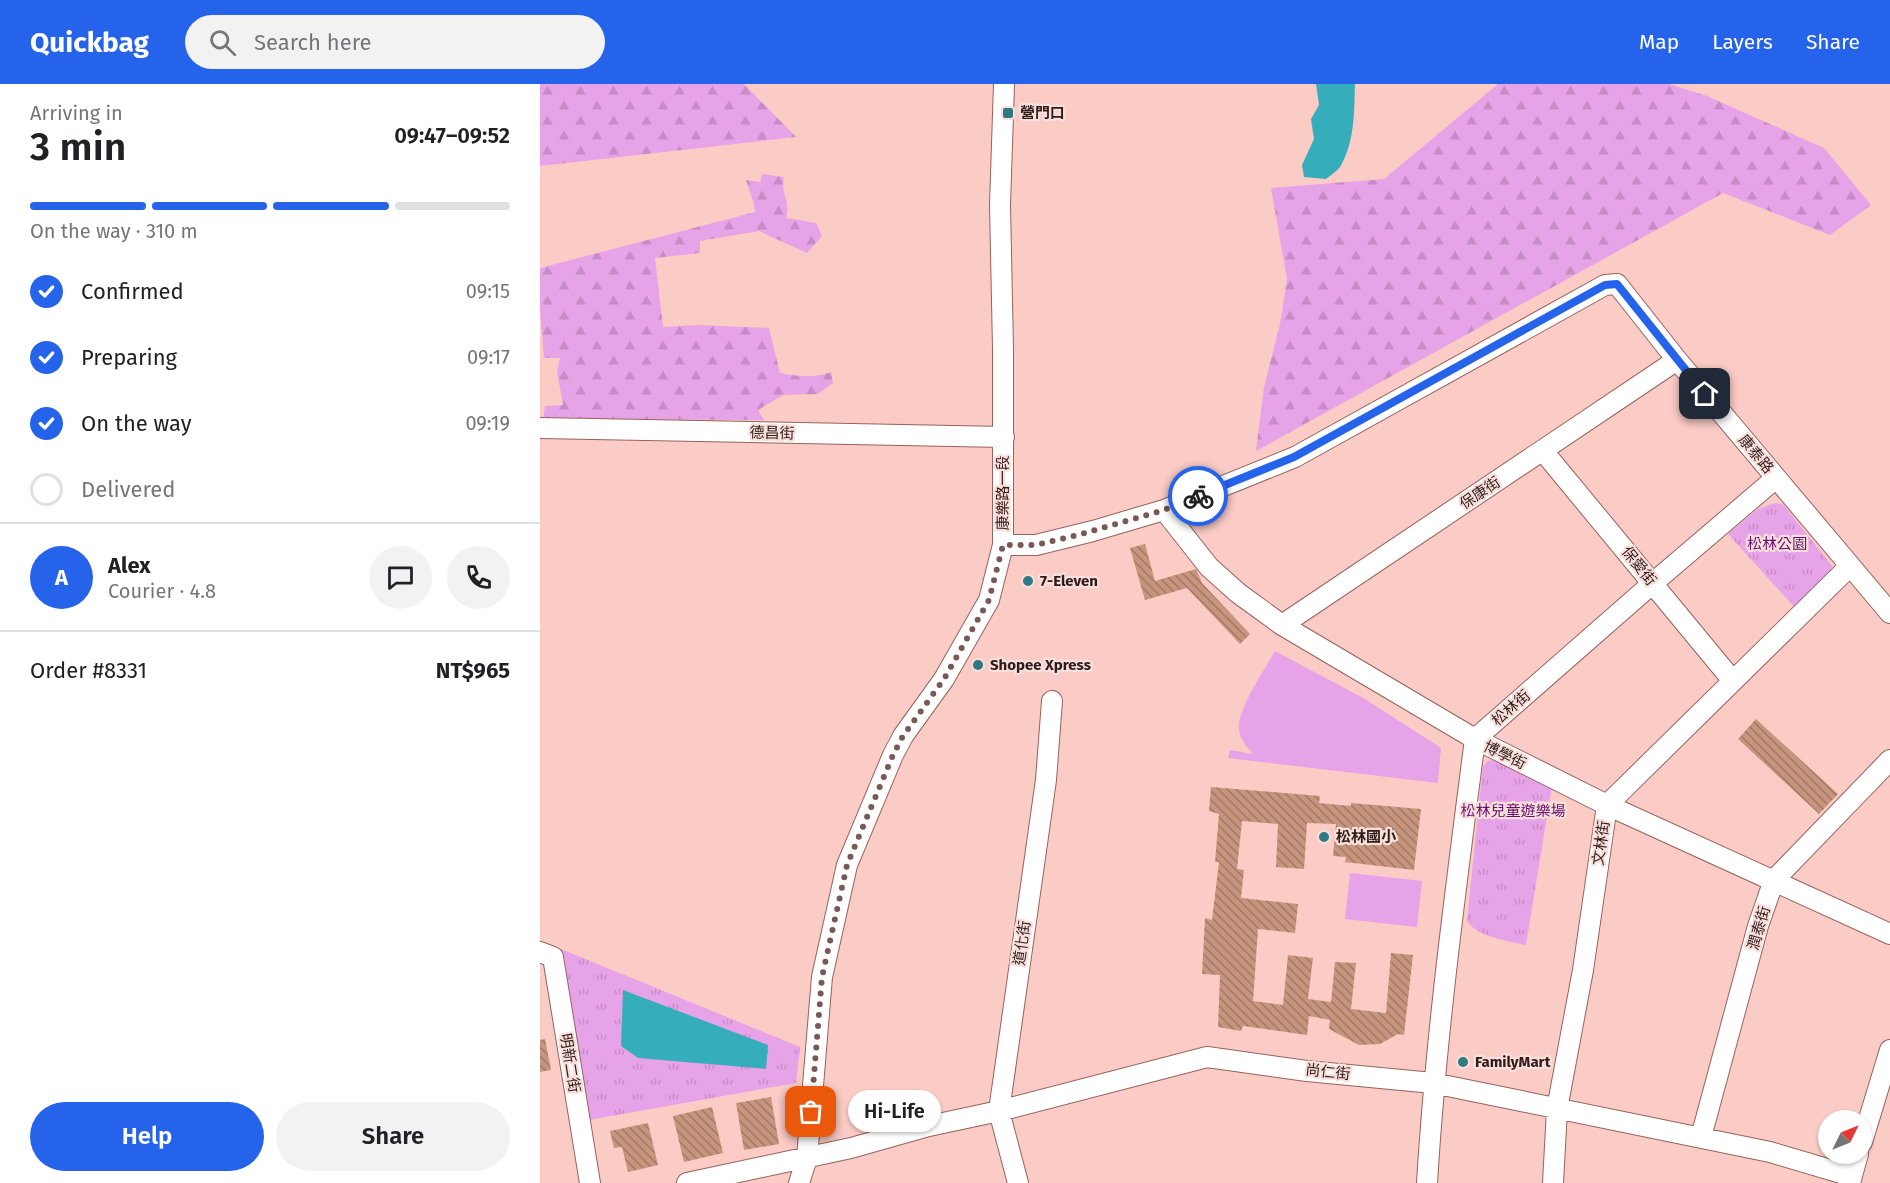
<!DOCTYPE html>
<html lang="en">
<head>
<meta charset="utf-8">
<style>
  :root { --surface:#fff; --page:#f2f2f2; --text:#202124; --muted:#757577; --line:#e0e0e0; --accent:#2563eb }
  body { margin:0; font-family:"Fira Sans","Noto Sans TC",sans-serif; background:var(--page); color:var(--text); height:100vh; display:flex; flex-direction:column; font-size:22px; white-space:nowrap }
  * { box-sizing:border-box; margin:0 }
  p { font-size:20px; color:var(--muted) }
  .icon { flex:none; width:33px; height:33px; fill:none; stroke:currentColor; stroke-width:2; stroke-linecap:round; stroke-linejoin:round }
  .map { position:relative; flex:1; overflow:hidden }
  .drawer { display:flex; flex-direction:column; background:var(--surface); width:540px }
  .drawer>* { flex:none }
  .needle { width:39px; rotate:47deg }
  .tools { position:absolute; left:1278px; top:1026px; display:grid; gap:12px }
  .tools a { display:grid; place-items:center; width:54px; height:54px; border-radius:50%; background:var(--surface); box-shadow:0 2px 4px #0004; font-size:30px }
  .pin { position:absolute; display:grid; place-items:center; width:51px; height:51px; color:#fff; margin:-26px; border-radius:12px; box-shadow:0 3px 9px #0006 }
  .courier { position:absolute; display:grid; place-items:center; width:60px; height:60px; margin:-30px; border:4px solid #2563eb; border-radius:50%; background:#fff; color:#222; box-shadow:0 2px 8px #0007 }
  .bubble { position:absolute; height:42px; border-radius:21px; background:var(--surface); box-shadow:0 2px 4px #0004; font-size:20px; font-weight:600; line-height:42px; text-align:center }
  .summary em { font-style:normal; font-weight:600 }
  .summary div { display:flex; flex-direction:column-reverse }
  .summary { display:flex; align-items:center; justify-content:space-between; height:102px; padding:0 30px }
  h1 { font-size:39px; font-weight:600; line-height:45px }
  .bar { display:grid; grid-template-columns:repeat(4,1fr); gap:9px 6px; align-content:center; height:72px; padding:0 30px }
  .bar i { height:8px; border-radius:4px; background:var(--line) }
  .bar .active { background:var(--accent) }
  .bar p { grid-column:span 4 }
  .line { display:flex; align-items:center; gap:15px; padding:0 30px; border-top:2px solid var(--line) }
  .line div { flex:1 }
  .round { display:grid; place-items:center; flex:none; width:63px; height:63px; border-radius:32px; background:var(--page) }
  ol { padding:0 30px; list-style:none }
  li { display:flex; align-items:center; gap:18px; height:66px }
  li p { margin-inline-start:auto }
  li .icon { padding:6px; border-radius:50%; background:var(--accent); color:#fff; stroke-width:4 }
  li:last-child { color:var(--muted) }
  li i { width:33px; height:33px; border:3px solid var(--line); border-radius:50% }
  .action { display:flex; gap:12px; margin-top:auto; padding:12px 30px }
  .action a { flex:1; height:69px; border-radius:36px; background:var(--accent); color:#fff; font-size:24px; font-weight:600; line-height:69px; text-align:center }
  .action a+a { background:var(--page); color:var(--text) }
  header { display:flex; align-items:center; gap:36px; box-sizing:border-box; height:84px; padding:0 30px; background:var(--accent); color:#fff }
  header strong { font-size:28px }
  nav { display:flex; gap:33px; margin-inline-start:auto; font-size:21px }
  .search { width:420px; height:54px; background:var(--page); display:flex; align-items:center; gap:15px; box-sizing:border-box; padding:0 21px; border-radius:33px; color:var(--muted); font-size:22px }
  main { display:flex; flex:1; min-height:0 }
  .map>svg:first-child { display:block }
  .grass { fill:#e7a3e8 }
  .forest { fill:url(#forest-firs) }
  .park { fill:url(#park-tufts) }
  .water { fill:#36adbb }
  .building { fill:url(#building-back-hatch) }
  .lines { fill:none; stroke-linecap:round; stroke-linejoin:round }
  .minor-casing { stroke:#96625c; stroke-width:22 }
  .minor { stroke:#fff; stroke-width:20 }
  .done { stroke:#785955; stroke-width:6; stroke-dasharray:0 10.8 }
  .route { stroke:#2563eb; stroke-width:8 }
  .poi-dot { fill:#317982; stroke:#f7dfdc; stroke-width:2 }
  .labels { text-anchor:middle; stroke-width:4.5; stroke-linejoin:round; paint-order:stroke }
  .poi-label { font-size:15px; font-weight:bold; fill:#311b19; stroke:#f7dfdc; text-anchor:start }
  .street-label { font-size:15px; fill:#311b19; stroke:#f7dfdc }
  .park-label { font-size:15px; fill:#690f6c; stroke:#f7dfdc }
</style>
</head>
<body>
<header>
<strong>Quickbag</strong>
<div class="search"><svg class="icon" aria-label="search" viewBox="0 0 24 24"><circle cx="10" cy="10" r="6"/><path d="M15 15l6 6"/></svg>Search here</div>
<nav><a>Map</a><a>Layers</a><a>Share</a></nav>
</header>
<main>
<section class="drawer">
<div class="summary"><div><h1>3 min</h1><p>Arriving in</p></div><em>09:47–09:52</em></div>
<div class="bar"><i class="active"></i><i class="active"></i><i class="active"></i><i></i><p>On the way · 310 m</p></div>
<ol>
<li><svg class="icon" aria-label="check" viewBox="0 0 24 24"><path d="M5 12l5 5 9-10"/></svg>Confirmed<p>09:15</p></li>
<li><svg class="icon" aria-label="check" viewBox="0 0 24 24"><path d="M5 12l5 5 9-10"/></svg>Preparing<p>09:17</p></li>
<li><svg class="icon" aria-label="check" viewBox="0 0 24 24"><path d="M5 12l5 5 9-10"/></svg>On the way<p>09:19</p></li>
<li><i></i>Delivered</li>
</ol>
<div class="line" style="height:108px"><b class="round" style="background:var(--accent);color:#fff">A</b><div><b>Alex</b><p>Courier · 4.8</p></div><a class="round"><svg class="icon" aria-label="chat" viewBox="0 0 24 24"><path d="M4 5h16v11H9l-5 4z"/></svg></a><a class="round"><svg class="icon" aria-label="phone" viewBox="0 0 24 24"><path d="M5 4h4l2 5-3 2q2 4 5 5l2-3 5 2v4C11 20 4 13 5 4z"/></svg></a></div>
<div class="line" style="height:78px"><div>Order #8331</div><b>NT$965</b></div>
<div class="action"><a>Help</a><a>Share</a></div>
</section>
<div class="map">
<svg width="1350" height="1099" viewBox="0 0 1350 1099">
  <defs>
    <pattern id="forest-firs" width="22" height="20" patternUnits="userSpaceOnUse" patternTransform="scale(1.5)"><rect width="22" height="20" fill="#e7a3e8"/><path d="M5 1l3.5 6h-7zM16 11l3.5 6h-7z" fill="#c78cc6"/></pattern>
    <pattern id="park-tufts" width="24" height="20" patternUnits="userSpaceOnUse" patternTransform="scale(1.5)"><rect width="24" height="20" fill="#e7a3e8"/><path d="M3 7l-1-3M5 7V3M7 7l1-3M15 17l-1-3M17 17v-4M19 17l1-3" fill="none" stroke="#c78cc6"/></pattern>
    <pattern id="building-back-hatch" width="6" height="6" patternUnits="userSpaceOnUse" patternTransform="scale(1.5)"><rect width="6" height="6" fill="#c7957e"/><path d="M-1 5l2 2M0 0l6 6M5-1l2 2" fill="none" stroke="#a27966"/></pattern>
  </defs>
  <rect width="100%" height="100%" fill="#fbcbc5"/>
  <!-- grass -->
  <path class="grass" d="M735 567 825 615 901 664 898 699 688 674 690 666 713 670C706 662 698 653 699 641 700 622 725 585 735 567Z
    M810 789 882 797 877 843 805 835Z"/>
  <!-- forest -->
  <path class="forest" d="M0 0H204L256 53 0 82Z
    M958 0H1129L1167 12 1284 64 1331 121 1290 151 1183 109 716 367 724 303 740 240 747 195 731 104 844 95Z
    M222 90 244 93C240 112 251 114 246 134L276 139 282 152 267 169 219 147 160 157V169L115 174 123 243 157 241 229 244 240 289C257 292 274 295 291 288L293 299 278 310 243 311 218 326 224 336 3 335 5 322 23 321 17 287 20 274H4L0 225V184L215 128 214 120 206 96 220 98Z"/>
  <!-- park -->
  <path class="park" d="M1235 419 1243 420 1292 482 1294 489 1258 527 1188 450 1218 425Z
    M954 676 1012 702 986 861C970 858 932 851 927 836L943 682 948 677Z
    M21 865 260 963 256 999 49 1036Z"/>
  <!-- water -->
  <path class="water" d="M776 0H815C814 28 815 58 800 83 797 87 791 91 786 95L764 93 762 81 774 55 771 35 779 21Z
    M83 906 228 961 226 985 98 974 81 962Z"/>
  <!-- building -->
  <path class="building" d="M605 460 615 497 656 485 662 499 710 550 700 560 647 504 605 516 590 464Z
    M1216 635 1298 710 1279 730 1198 655Z
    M671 703 780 712 779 719 811 722V719L881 725 874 786 805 778 806 773 793 772 796 740 767 739 764 785 736 783 738 740 702 737 697 785 704 786 701 814 758 820 755 849 718 845 713 917 743 921 748 871 773 874 768 915 791 918 795 878 816 879 811 925 846 929 851 869 873 871 864 951 858 950 840 960 819 961 789 945 790 936 769 932 767 951 703 942 701 947 678 943 680 891 662 890 665 834 672 836 679 778H675L679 730 669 727Z
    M5 955 11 986 0 988V956Z
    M231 1013 239 1060 204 1066 196 1019Z
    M172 1023 183 1069 144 1078 133 1032Z
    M108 1039 118 1081 88 1088 82 1063 74 1064 70 1047Z"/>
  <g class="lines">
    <!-- minor casing -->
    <g class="minor-casing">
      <path id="minor" d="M0 344 464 353
        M1003 367 1193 597
        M624 426 669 483 698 509 742 541 935 655 1067 721 1350 850
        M463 461H496L553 447 624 426 755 373 1065 201 1077 200 1137 276 1350 529
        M742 541 1137 276
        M0 868 13 873 50 1099
        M1161 1053 1218 842 1234 796 1350 676
        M1322 1058 1350 966
        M147 1099 311 1064 389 1042 459 1027 667 973 767 987 893 999 1230 1068 1311 1092
        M259 1099 267 1074 282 893 307 781 353 671 363 652 404 595 449 516 463 461V265L460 121 464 0
        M478 1099 459 1027 506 696 512 617
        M887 1099C896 950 916 803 935 655L1113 499 1236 394
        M1013 1099 1017 1025 1043 886 1067 721 1310 482
        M1310 1099 1318 1070"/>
    </g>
    <!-- minor -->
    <use href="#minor" class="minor"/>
  </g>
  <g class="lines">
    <!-- done -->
    <path class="done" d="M271 1028 282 893 307 781 353 671 363 652 404 595 449 516 463 461H496L534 452 624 426 658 412"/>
    <!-- route -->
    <path class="route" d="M658 412 754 373 1065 201 1077 200 1165 310"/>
  </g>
  <!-- markers -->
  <g class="poi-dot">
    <rect x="462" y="23" width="12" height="12" rx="3"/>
    <circle cx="488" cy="497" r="6"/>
    <circle cx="438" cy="581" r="6"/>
    <circle cx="784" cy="753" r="6"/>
    <circle cx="923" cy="978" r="6"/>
  </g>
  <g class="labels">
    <!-- poi labels -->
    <g class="poi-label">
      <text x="480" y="34">營門口</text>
      <text x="500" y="502">7-Eleven</text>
      <text x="450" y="586">Shopee Xpress</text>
      <text x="796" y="758">松林國小</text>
      <text x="935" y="983">FamilyMart</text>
    </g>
    <!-- street labels -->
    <g class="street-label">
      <text transform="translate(232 349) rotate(1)" y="5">德昌街</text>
      <text transform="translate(1216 370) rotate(50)" y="5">康泰路</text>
      <text transform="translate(463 409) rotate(-90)" y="5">康樂路一段</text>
      <text transform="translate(940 409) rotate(-34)" y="5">保康街</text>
      <text transform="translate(1099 482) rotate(51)" y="5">保愛街</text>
      <text transform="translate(971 624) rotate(-41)" y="5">松林街</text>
      <text transform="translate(965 671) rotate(26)" y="5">博學街</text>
      <text transform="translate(1061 759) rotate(-82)" y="5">文林街</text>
      <text transform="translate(1219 844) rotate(-74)" y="5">潤泰街</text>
      <text transform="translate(482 859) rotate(-82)" y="5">道化街</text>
      <text transform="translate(30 979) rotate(81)" y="5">明新二街</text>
      <text transform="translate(788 988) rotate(6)" y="5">尚仁街</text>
    </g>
    <!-- park labels -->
    <g class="park-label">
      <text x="1237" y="465">松林公園</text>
      <text x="973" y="732">松林兒童遊樂場</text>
    </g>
  </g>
</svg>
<div class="tools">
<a><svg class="needle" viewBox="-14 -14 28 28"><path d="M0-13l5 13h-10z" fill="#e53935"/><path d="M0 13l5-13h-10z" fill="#757577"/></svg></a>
</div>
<div class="pin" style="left:271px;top:1028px;background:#ea580c"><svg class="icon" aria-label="bag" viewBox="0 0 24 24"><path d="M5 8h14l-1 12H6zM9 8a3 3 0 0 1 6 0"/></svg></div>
<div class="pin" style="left:1165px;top:310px;background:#1f2937"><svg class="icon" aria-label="home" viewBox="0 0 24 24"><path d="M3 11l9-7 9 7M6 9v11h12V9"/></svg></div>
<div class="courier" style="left:658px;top:412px"><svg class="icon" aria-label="bike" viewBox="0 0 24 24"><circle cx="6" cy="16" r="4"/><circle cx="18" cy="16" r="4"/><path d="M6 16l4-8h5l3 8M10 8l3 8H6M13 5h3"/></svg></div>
<div class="bubble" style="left:308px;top:1006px;width:93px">Hi-Life</div>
</div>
</main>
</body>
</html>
